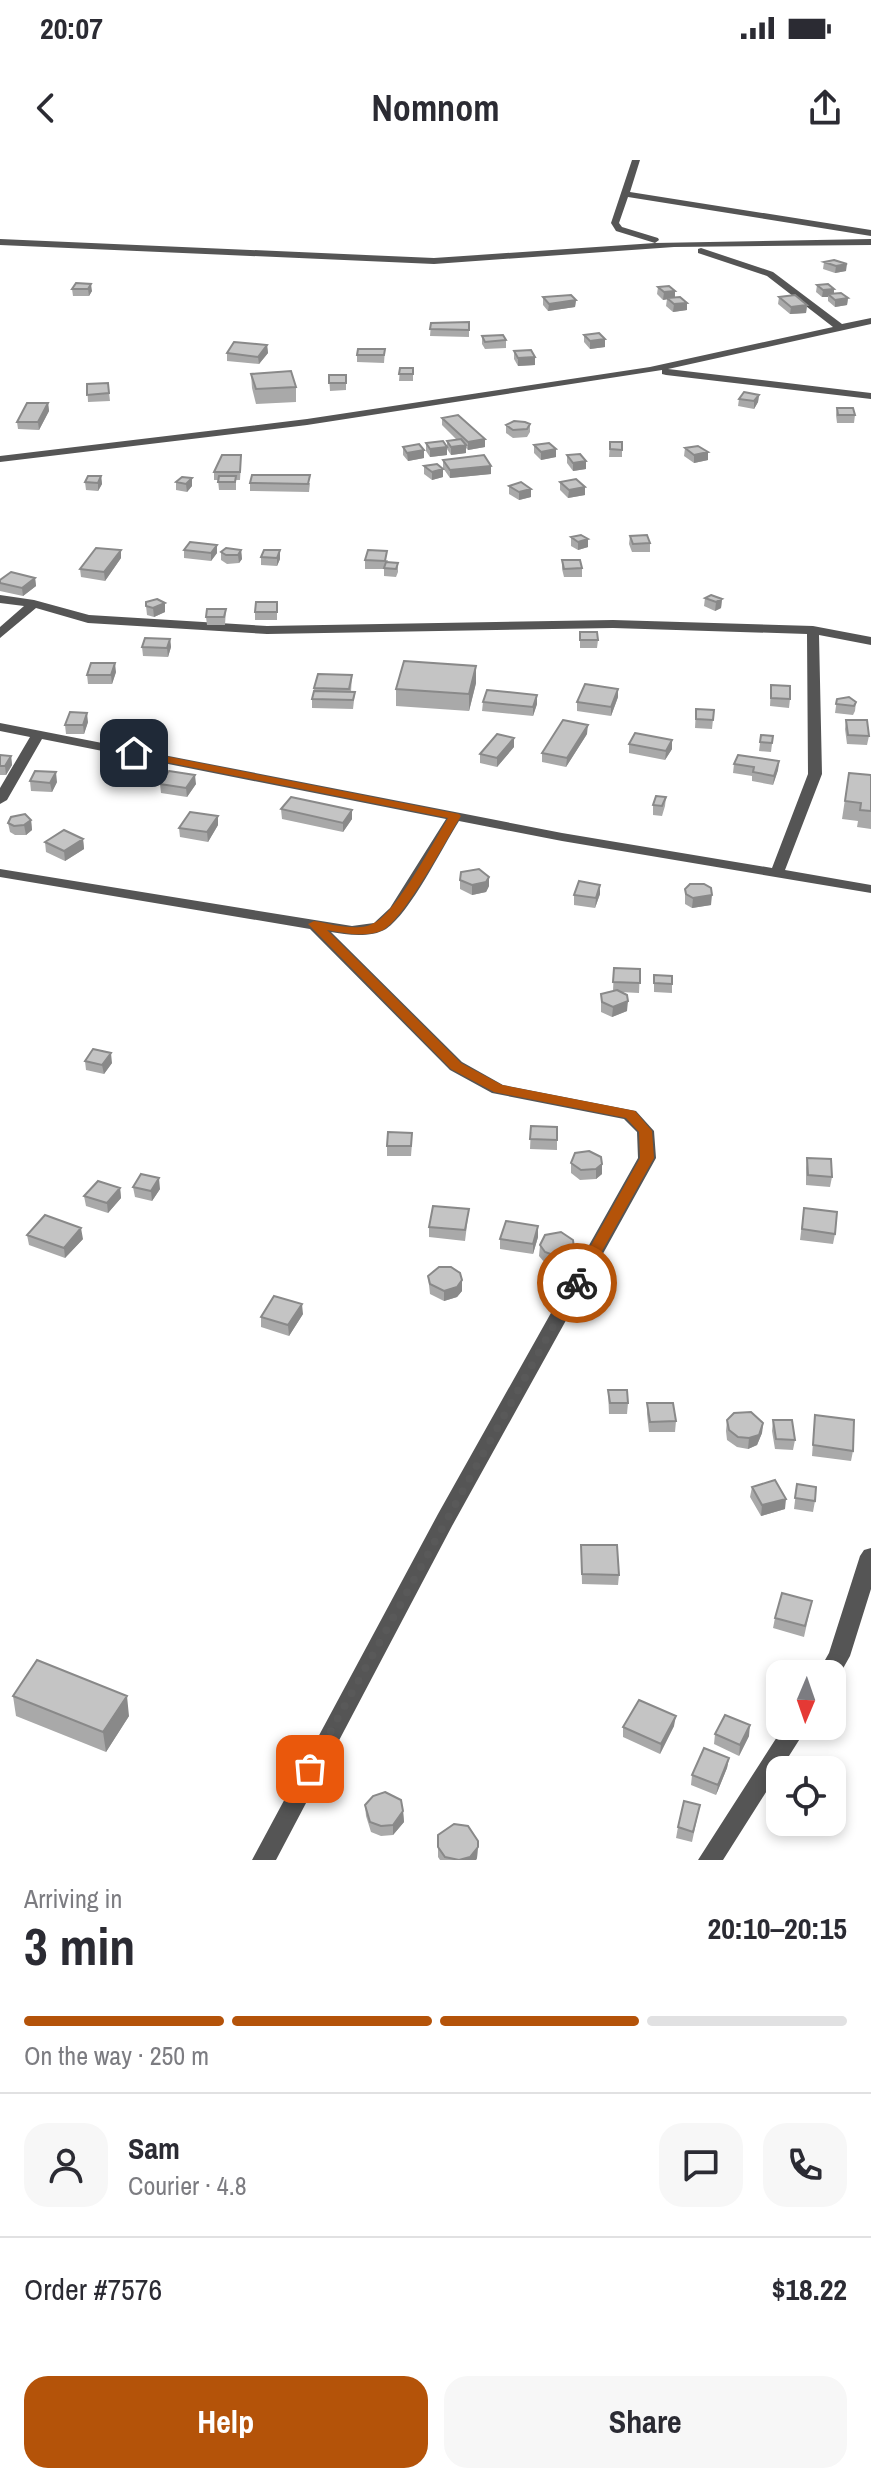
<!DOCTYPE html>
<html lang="en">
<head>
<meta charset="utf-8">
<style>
  :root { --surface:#fff; --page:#f7f7f7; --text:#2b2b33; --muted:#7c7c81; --line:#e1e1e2; --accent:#b45309 }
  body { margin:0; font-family:"Archivo Narrow",sans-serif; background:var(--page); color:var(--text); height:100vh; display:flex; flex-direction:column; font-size:30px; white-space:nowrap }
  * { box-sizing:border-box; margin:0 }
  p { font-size:26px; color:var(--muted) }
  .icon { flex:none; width:44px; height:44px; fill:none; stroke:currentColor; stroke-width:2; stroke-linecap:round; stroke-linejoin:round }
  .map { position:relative; height:1700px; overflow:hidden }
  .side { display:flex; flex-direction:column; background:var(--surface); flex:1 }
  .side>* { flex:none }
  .needle { width:52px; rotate:182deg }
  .controls { position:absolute; left:766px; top:1500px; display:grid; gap:16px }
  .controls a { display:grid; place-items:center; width:80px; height:80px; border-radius:16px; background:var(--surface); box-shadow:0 4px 12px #0003; font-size:40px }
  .pin { position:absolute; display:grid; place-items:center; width:68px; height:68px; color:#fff; margin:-34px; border-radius:16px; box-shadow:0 4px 12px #0006 }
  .courier { position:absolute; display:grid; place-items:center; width:80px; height:80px; margin:-40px; border:6px solid #b45309; border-radius:50%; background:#fff; color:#222; box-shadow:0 2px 10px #0007 }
  .head em { font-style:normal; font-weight:700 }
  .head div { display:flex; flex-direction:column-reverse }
  .head { display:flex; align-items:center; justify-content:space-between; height:136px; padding:0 24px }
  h1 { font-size:52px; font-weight:700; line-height:60px }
  .bar { display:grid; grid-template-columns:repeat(4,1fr); gap:12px 8px; align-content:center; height:96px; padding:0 24px }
  .bar i { height:10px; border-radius:6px; background:var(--line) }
  .bar .active { background:var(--accent) }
  .bar p { grid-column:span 4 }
  .line { display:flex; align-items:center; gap:20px; padding:0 24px; border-top:2px solid var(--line) }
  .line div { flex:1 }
  .round { display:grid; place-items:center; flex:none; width:84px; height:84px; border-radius:24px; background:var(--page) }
  .button { display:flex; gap:16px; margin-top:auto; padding:16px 24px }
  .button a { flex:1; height:92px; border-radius:24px; background:var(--accent); color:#fff; font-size:32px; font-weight:700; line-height:92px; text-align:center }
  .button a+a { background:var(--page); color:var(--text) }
  .status { display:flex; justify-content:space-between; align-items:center; height:56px; padding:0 40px; background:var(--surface); direction:ltr }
  .status svg { height:22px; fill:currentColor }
  header { display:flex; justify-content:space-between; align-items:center; height:104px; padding:0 24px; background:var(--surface); font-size:36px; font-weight:700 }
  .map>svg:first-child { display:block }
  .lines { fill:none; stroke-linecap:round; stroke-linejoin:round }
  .street { fill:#555; fill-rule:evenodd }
  .wall { fill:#a9a9a9 }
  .shaded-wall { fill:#898989 }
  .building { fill:#c4c4c4; stroke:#898989; stroke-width:2 }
  .route { fill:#b45309 }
  .done { stroke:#595959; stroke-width:8; stroke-dasharray:0 14.4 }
</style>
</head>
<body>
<div class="status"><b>20:07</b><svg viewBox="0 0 49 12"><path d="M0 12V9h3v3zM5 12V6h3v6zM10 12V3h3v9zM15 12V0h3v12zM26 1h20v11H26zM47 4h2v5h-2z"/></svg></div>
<header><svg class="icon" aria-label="back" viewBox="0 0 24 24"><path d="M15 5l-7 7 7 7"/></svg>Nomnom<svg class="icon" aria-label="share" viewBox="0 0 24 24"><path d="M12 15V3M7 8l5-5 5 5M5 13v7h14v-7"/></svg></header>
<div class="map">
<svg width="871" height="1700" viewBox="0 0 871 1700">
  <rect width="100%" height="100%" fill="#fff"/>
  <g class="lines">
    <!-- street -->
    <path class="street" d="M632 0H640L630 32 871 70V76L628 37 619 63 622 67 658 78 659 80 655 83 871 79V85L674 87 434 104 0 85V79L434 98 655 83 616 71 611 63Z
      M701 88 773 112 842 164 871 158V164L668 209 871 233V239L666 215 662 214V210L307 265 0 302V296L307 259 650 207 833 167 767 116 698 93V89Z
      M0 435 34 440 89 455 267 466 613 460 813 466 871 477V485L819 475 822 614 785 710 871 725V733L562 681 459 661C442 688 410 753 386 769 371 778 347 775 331 772L462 902 503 925 636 951 654 971 656 998 452 1366 276 1700H252L438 1354 638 998 637 972 624 959 492 933 450 910 310 769 0 717V709L352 766 374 763 390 748 446 659 42 579 7 640 0 644V628L30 577 0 571V563L562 673 772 708 808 614 807 474 613 468 267 474 88 463 36 448 0 478V467L24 446 0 443Z
      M871 1388V1429L850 1496 836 1521 832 1522V1514H817L829 1493 860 1396 864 1390Z
      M784 1566H808L723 1700H698Z"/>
  </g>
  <!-- wall -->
  <path class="wall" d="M834 100 846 111 835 113 823 109 824 102Z
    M76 123 92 131 89 136H73L72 129Z
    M817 125 834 133 848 138 847 145 835 147 828 141V137H822L816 132Z
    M658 127 675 131V137L687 150 673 152 666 146 667 139 663 140 657 134Z
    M543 137 576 140 575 147 548 151 543 145Z
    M779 137 807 145 806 153 790 154 778 144Z
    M469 162V177L430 176 431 163Z
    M584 175 605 179V187L590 189 584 182Z
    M482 176 506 180V188L485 189 482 184Z
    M267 185 268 193 259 204 227 201V193Z
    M385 189 384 203 357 202V195Z
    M514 191 535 197V205L518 206 514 199Z
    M400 208H413V221H399Z
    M251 214 296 227V242L256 244 252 228Z
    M329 215H346V230L330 231Z
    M108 223 110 241 88 242 87 224Z
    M759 235 758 242 754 249 738 246 739 239Z
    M48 243 49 251 39 270 18 269 17 262Z
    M837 248 855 255 854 263H837L836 255Z
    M442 258 485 279V287L468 290 466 288V293L451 295 447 289V295L430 297 426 291V283L447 286V281L457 280 442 265Z
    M530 264V272L527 277 513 278 506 273V265Z
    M610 282H622V297H609Z
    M534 285 556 289V297L541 300 534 293Z
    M403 287 424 298 408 301 403 295Z
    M685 288 708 292V300L694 303 684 296Z
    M567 295 586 309 573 311 567 303Z
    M443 300 491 314 450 318 443 308Z
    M241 303 240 320H236V330H219L218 320H214V312Z
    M424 306 443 309V317L432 320 424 314Z
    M101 316 102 324 98 331 86 330 85 322Z
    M192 318V326L187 332 176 330V322Z
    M560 322 585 335 568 338 560 330Z
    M250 323H310L309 332 250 331Z
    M509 326 531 329V337L519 340 509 334Z
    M630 376 650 383V392H632L629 384Z
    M571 377 588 387 578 390 571 386Z
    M217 385V393L211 401 184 398V390Z
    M241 390 242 399 239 403 227 404 221 400V392Z
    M280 390V399L277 406 261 405V397Z
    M121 398 105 421 81 417 80 409Z
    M365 400H388L387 402 398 403V412L396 417 384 416V409H365Z
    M562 400 582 408V417H564L562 409Z
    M35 418 36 426 23 436 0 431V420Z
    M705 438 722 439 721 448 715 451 704 446Z
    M277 442V460H255V452Z
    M165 443V452L154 457 147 455 146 446Z
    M226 449 225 465H207L206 457Z
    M580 472 598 480 597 488H580Z
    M170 479 171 487 168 497 143 496 142 487Z
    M476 506V523L469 551 396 546V529Z
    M116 512 112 524H88L87 515Z
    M352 515 351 532H355L353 549 312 548V539L314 528Z
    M771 525 790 539 789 548 770 546Z
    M537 535V544L533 556 482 551 483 542Z
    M618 537 611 556 577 551V542Z
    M837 539 856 542 855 551 853 555 835 553Z
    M696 549 714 550 712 569 695 568Z
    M846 560 869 576 867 585 847 584 845 569Z
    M88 562 84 574H66L65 565Z
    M164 571V580L156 590 136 586V577Z
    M587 574 566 607 542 602V593Z
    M761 575 773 576 771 592 759 591Z
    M672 580V589L665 600 629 593V584Z
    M514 587 497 607 480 603V594Z
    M0 595 11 596 12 605 6 615H0Z
    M779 601 778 610 773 625 752 621V616L733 613 734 604Z
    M137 608 138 617 131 627 113 624 112 615Z
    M849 613 871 615V669L857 667 858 661 842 659Z
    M30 621 57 622 52 632 31 631Z
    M160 624H196L187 637 161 633Z
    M666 637 665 646 662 656 653 655V645Z
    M281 649 352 650V659L343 672 282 659Z
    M218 656V665L208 682 180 677 179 668Z
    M31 660 32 670 26 675H15L10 672 8 663Z
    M83 679 84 689 65 701 46 692 45 682Z
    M489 717V726L486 732 472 735 460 729V720Z
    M600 725V734L595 748 574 745V735Z
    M685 729 711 745 692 748 685 744Z
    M614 808 640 809 639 833 620 832 627 851 612 857 601 852V834L613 831Z
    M654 815 672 816V833L654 832Z
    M85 901 112 903 104 914 86 910Z
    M531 966 557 967V990L530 989Z
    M412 983 411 996H387V986Z
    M807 998 832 1017 830 1027 806 1025V1008Z
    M571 1003 602 1004V1014L596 1019 580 1020 571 1013Z
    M133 1027 160 1029 152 1041 135 1037Z
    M120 1028 121 1038 108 1053 86 1046 84 1036Z
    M804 1048 835 1074 833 1084 800 1080Z
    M469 1049 465 1081 429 1077V1067Z
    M538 1066V1077L533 1094 500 1089V1079Z
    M27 1075 83 1079 65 1098 29 1085Z
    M540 1085 574 1098 567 1105 555 1106 545 1103 539 1096Z
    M428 1116 462 1120V1131L457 1137 444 1141 430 1134Z
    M303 1154 289 1176 261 1167V1157Z
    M608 1230 628 1243 627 1254H609Z
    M647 1243 676 1261 675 1272H649L647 1254Z
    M815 1255 853 1291 851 1301 812 1296Z
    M727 1260 763 1263 762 1273 757 1285 748 1289 737 1287 727 1280 726 1271Z
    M773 1260 795 1280 793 1290 775 1289 772 1271Z
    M797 1324 815 1341 813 1352 794 1349Z
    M752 1327 785 1349 761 1356 750 1337Z
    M581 1385 619 1415 618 1425 582 1424Z
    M812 1441 804 1477 773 1468 775 1458Z
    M13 1536 129 1556 106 1592 16 1556Z
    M674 1566 660 1594 623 1577V1567Z
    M715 1574 749 1576 739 1596 714 1584Z
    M729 1598 727 1608 716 1635 691 1625 692 1615Z
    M365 1645 403 1651 404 1662 393 1675 381 1676 371 1672 366 1656Z
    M700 1645 692 1682 676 1678 678 1667Z
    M438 1675 478 1681 477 1698 476 1700H440L438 1697Z"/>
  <!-- shaded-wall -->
  <path class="shaded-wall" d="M847 104 846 111 835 113 836 106Z
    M91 124 92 131 89 136 88 129Z
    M834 129V136L828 134V137H822L823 130Z
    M675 131V138L663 140 664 132Z
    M848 138 847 145 835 147V140Z
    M576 140 575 147 548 151 549 144Z
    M687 143V150L673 152 674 144Z
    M807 145 806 153 790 154 791 147Z
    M605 179V187L590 189V181Z
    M267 185 268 193 259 204 258 197Z
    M535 197V205L518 206V198Z
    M759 235 758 242 754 249V241Z
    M48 243 49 251 39 270 38 262Z
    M485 279V287L468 290V282Z
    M466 285V293L451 295V287Z
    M447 287V295L430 297V289Z
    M556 289V297L541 300V292Z
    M424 290V298L408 301 407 293Z
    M708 292V300L694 303V295Z
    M586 301V309L573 311V303Z
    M491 306V314L450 318V310Z
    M443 309V317L432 320V312Z
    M101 316 102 324 98 331V323Z
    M192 318V326L187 332 186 324Z
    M585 327V335L568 338 569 330Z
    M531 329V337L519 340V332Z
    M588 379V387L578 390V382Z
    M217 385V393L211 401V393Z
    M121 390V398L105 421 104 412Z
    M241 390 242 399 239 403 238 395Z
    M280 390V399L277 406V398Z
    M35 418 36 426 23 436 22 428Z
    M722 439 721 448 715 451 716 442Z
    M165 443V452L154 457 153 448Z
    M170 479 171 487 168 497 167 488Z
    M115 503 116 512 112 524 111 515Z
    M476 506V523L469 551V534Z
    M618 529V537L611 556V547Z
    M537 535V544L533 556V547Z
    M87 553 88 562 84 574 83 565Z
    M588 565 587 574 566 607 567 598Z
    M164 571V580L156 590 155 581Z
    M514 578V587L497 607V598Z
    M672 580V589L665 600 666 591Z
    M11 596 12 605 6 615 5 606Z
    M779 601 778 610 773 625 774 616Z
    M137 608 138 617 131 627 130 617Z
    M56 612 57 622 52 632 50 623Z
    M195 615 196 624 187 637 186 628Z
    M352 650V659L343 672V663Z
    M218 656V665L208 682 207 672Z
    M31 660 32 670 26 675 24 665Z
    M83 679 84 689 65 701 64 691Z
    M489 717V726L486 732 472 735V725Z
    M600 725V734L595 748 596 738Z
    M712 735 711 745 692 748 693 738Z
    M628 841 627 851 612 857 613 847Z
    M111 893 112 903 104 914 102 905Z
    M602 1004V1014L596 1019V1009Z
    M159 1018 160 1029 152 1041 151 1031Z
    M120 1028 121 1038 108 1053 107 1043Z
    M538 1066V1077L533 1094V1084Z
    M81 1068 83 1079 65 1098 64 1088Z
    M574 1088V1098L567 1105 555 1106 556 1096Z
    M462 1120V1131L457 1137 444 1141V1131Z
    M302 1144 303 1154 289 1176 288 1165Z
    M763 1263 762 1273 757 1285 748 1289 749 1278Z
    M786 1339 785 1349 761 1356 762 1345Z
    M127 1536 129 1556 106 1592 103 1572Z
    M676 1556 674 1566 660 1594 661 1584Z
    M750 1565 749 1576 739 1596 740 1585Z
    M729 1598 727 1608 716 1635 718 1625Z
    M403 1651 404 1662 393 1675V1665Z
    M478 1687 477 1698 476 1700H459Z"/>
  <!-- building -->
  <path class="building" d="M834 100 847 104 836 106 824 102Z
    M76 123 91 124 88 129H72Z
    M828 124 834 129 823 130 817 125Z
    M669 126 675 131 664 132 658 127Z
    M841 133 848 138 835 140 828 134Z
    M571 135 576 140 549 144 543 137Z
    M795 135 807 145 791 147 779 137Z
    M680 137 687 143 674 144 667 138Z
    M469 162V170L430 169 431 163Z
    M599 173 605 179 590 181 584 175Z
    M503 175 506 180 485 182 482 176Z
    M234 182 267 185 258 197 227 193Z
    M358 189H385L384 195H357Z
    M531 190 535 197 518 198 514 191Z
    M400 208H413V214H399Z
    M291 211 296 227 256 229 251 214Z
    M329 215H346V223H329Z
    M108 223 109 233 87 235V224Z
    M744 232 759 235 754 241 739 239Z
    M27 243H48L38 262H17Z
    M837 248H853L855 255H838Z
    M458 255 485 279 468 282 442 258Z
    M514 261 525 262 530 264 527 269 513 270 506 265Z
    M461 279 466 285 451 287 447 281Z
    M443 281 447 287 430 289 426 283Z
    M610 282H622V290L610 289Z
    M549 283 556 289 541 292 534 285Z
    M419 284 424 290 407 293 403 287Z
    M698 286 708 292 694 295 685 288Z
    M580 294 586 301 573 303 567 295Z
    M222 295H241L240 312H214Z
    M484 295 491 306 450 310 443 300Z
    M437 304 443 309 432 312 424 306Z
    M252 315H310L308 324 250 323Z
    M88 316H101L98 323 85 322Z
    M219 316H236L235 322H218Z
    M182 317 192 318 186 324 176 322Z
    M576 319 585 327 569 330 560 322Z
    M521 322 531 329 519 332 509 326Z
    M581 375 588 379 578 382 571 377Z
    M647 375 650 383 633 384 630 376Z
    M190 382 217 385 211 393 184 390Z
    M96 388 121 390 104 412 80 409Z
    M226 388 241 390 238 395H226L221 392Z
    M264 390H280L277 398 261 397Z
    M368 390 387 391 385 401 365 400Z
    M562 400H580L582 408 564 409Z
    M386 402 398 403 396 409 384 408Z
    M11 412 35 418 22 428 0 423V420Z
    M711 435 722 439 716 442 705 438Z
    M157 439 165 443 153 448 146 446V442Z
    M256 442H277V452H255Z
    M207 449H226L224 457H206Z
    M580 472H597L598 480H580Z
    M145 478 170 479 167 488 142 487Z
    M404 501 476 506 469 534 396 529Z
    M91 503H115L111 515H87Z
    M318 514 352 515 349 529 314 528Z
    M585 524 618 529 611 547 577 542Z
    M771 525 790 526V539L771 538Z
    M487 530 537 535 533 547 483 542Z
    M314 531 355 532 353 540 312 539Z
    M849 537 856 542 854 546 836 544 837 539Z
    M696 549 714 550 713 560 696 559Z
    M70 552 87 553 83 565H65Z
    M563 560 588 565 567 598 542 593Z
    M846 560H867L869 576 848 575Z
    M144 567 164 571 155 581 136 577Z
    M635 573 672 580 666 591 629 584Z
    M497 574 514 578 497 598 480 594Z
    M761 575 773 576 772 583 760 582Z
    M0 595 11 596 5 606H0Z
    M738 595 779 601 774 616 753 612 754 607 734 604Z
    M118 605 137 608 130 617 112 615Z
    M35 611 56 612 50 623 30 621Z
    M169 611 195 615 186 628 160 624Z
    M849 613 871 615V651L860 650 861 643 845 641Z
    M656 636 666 637 662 646 653 645Z
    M291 637 352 650 343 663 281 649Z
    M190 652 218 656 207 672 179 668Z
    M25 654 31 660 24 665 14 666 8 663 11 657Z
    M64 670 83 679 64 691 45 682Z
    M479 709 489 717 486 722 472 725 460 720 461 712Z
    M579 721 600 725 596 738 574 735Z
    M690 724H704L711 728 712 735 693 738 686 734 685 729Z
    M614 808 640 809V823L613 822Z
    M654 815 672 816V824L654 823Z
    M617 830 627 835 628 841 613 847 602 842 601 834Z
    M93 889 111 893 102 905 85 901Z
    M531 966 557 967V980L530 979Z
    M388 972 412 973 411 986H387Z
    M589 991 601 997 602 1004 596 1009 581 1010 571 1003 575 993Z
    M807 998 831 999 832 1017 808 1015Z
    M141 1014 159 1018 151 1031 133 1027Z
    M98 1021 120 1028 107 1043 84 1036Z
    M433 1046 469 1049 465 1070 429 1067Z
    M804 1048 837 1052 835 1074 802 1069Z
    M45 1055 81 1068 64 1088 27 1075Z
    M506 1061 538 1066 533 1084 500 1079Z
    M561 1072 573 1080 574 1088 567 1094 556 1096 545 1092 540 1085 545 1075Z
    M439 1107H451L460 1113 462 1120 457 1127 444 1131 430 1124 428 1116Z
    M274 1136 302 1144 288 1165 261 1157Z
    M608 1230H627L628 1243H610Z
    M647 1243H673L676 1261 650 1262Z
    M751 1252 763 1263 759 1275 749 1278 738 1277 729 1270 727 1260 734 1253Z
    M815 1255 854 1260 853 1291 813 1285Z
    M773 1260H792L795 1280 776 1279Z
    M775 1320 786 1339 762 1345 752 1327Z
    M797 1324 816 1327 815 1341 795 1338Z
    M581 1385H617L619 1415 582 1414Z
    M782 1433 812 1441 805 1466 775 1458Z
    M37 1500 127 1536 103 1572 13 1536Z
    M639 1540 676 1556 661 1584 623 1567Z
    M725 1555 750 1565 740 1585 715 1574Z
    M704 1588 729 1598 718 1625 692 1615Z
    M385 1632 401 1640 403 1651 393 1665 381 1666 370 1662 365 1645 373 1636Z
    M684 1641 700 1645 693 1672 678 1667Z
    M454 1664 468 1666 478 1681V1687L470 1697 459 1700 445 1697 438 1687V1675Z"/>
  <!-- route -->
  <path class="route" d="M134 590 459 654 461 656C446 680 405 758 383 770 367 778 344 773 327 770L461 903 502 925 635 951 652 971 654 998 582 1127H572L570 1123 640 998 639 972 626 958 494 932 451 909 308 764 314 761C332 764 359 773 376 762 398 749 433 683 448 658L130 595 128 593Z"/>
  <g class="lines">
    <!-- done -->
    <path class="done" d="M310 1609 577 1123"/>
  </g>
</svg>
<div class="controls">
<a><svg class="needle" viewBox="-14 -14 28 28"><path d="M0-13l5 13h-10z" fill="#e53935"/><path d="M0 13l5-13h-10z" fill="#7c7c81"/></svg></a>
<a><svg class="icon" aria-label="locate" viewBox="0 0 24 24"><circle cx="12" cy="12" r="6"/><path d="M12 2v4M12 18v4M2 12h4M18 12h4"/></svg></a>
</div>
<div class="pin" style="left:310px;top:1609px;background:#ea580c"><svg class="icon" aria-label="bag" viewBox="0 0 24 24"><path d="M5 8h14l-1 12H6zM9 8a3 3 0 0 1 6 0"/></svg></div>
<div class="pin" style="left:134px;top:593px;background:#1f2937"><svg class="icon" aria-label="home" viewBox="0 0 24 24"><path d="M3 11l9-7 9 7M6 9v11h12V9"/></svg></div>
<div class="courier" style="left:577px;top:1123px"><svg class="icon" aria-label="bike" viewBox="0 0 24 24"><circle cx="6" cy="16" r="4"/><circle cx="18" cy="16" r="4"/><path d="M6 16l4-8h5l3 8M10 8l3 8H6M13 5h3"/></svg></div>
</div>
<section class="side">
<div class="head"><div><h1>3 min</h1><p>Arriving in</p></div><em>20:10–20:15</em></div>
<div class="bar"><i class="active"></i><i class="active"></i><i class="active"></i><i></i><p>On the way · 250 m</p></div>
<div class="line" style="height:144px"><a class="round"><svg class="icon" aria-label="person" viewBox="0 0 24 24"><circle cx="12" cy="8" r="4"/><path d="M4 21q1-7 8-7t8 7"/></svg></a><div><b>Sam</b><p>Courier · 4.8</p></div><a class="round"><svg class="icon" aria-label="chat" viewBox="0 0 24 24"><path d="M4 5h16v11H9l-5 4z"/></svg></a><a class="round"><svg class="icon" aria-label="phone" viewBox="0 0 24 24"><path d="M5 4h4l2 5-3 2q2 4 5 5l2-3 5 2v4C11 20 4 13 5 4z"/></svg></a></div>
<div class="line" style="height:104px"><div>Order #7576</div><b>$18.22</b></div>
<div class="button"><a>Help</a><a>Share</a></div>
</section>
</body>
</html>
